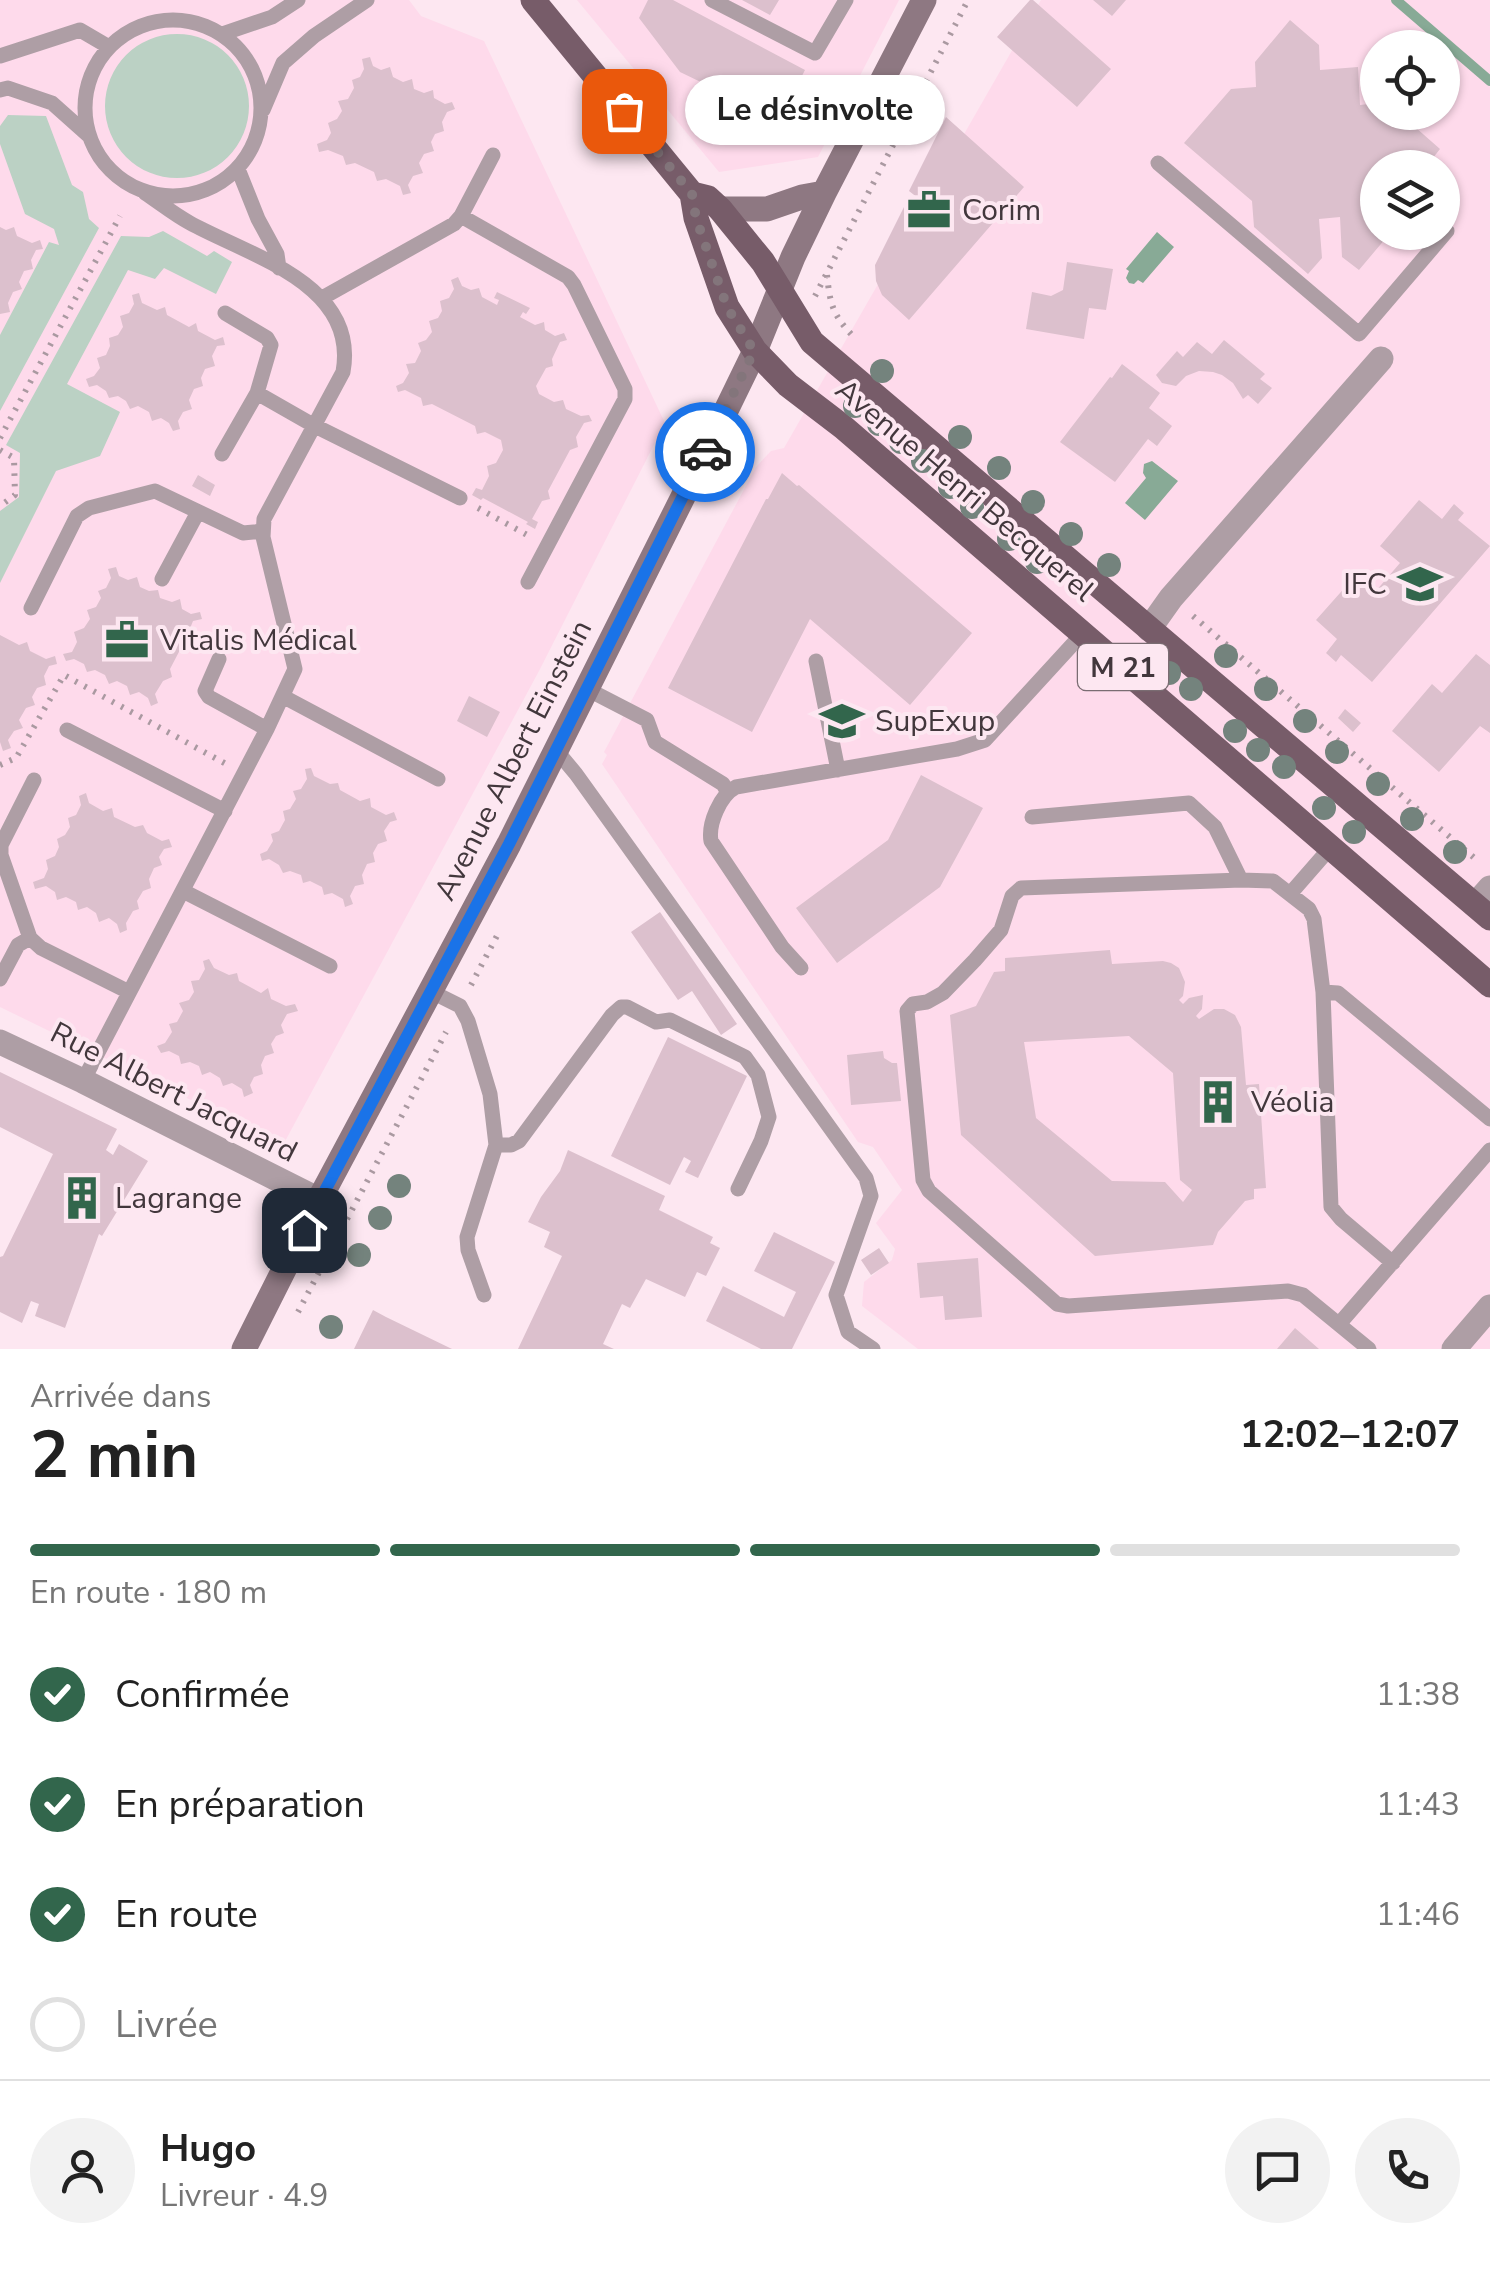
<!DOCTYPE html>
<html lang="fr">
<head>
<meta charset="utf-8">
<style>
  :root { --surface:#fff; --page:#f2f2f2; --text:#222; --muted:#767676; --line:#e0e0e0; --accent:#32664c }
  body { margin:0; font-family:"Nunito Sans",sans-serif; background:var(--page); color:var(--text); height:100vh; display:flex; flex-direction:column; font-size:38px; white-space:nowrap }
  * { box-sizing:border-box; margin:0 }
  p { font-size:32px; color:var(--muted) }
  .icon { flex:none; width:55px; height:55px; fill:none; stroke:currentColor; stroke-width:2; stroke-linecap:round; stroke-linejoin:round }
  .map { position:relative; height:1349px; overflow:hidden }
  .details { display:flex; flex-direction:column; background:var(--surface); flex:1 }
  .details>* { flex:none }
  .buttons { position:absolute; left:1360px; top:30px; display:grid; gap:20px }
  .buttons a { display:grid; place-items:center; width:100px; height:100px; border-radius:50%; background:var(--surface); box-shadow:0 2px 8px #0004; font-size:50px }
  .pin { position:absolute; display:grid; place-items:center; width:85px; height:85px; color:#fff; margin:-42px; border-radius:20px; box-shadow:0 5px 15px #0006 }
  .courier { position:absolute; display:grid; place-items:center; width:100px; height:100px; margin:-50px; border:8px solid #1a73e8; border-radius:50%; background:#fff; color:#222; box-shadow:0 2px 12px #0007 }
  .bubble { position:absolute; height:70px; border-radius:35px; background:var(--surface); box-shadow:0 2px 8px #0004; font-size:32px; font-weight:700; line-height:70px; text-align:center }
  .head em { font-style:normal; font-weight:700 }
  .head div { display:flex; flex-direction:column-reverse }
  .head { display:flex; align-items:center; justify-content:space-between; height:170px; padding:0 30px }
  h1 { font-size:65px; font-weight:700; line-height:75px }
  .bar { display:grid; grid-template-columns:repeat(4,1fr); gap:15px 10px; align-content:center; height:120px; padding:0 30px }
  .bar i { height:12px; border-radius:8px; background:var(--line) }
  .bar .active { background:var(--accent) }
  .bar p { grid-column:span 4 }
  .line { display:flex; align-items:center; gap:25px; padding:0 30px; border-top:2px solid var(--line) }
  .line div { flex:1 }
  .round { display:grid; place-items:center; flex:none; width:105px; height:105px; border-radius:52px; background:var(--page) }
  ol { padding:0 30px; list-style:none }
  li { display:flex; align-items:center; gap:30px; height:110px }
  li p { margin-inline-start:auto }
  li .icon { padding:10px; border-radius:50%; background:var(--accent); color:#fff; stroke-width:4 }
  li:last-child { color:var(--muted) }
  li i { width:55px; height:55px; border:5px solid var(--line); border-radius:50% }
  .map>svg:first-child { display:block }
  .built { fill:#fedaeb; fill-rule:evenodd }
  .green { fill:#bbd1c4 }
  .water { fill:#88aa96 }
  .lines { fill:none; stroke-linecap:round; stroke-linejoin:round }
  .stream { stroke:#88aa96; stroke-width:10 }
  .building { fill:#dcc0cd; fill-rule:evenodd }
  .path { stroke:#aa99a1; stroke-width:6; stroke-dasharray:2.5 8; stroke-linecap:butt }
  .lane { stroke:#ae9ea5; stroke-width:15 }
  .street { stroke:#ae9ea5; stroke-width:25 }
  .secondary { stroke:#8e7882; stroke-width:25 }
  .primary { stroke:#775c69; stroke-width:25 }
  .tree { fill:#74837d }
  .done { stroke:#83757b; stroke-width:10; stroke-dasharray:0 18 }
  .route { stroke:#1a73e8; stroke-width:12 }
  .labels { text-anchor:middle; stroke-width:8; stroke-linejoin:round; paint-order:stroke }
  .shield { fill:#fde7f1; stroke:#7a6c72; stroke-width:2.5 }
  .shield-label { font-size:28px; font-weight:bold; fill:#42373c }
  .poi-label { font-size:30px; fill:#42373c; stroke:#fde7f1; text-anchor:start }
  .street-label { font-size:30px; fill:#42373c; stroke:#fde7f1 }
</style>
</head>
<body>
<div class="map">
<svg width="1490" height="1349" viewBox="0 0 1490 1349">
  <rect width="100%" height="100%" fill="#fde7f1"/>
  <!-- built -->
  <path class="built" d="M0 0H409L421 16 484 41 665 423 539 671 283 1145 0 1007Z
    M577 0H899L818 157 719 172Z
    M1041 0H1490V1349H918L862 1306 864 1282 892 1260 895 1249 876 1223 902 1190 873 1147 858 1142 602 764 607 755 604 752 756 467 771 451 784 448ZM1378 48H1442V112H1378ZM1378 168H1442V232H1378Z"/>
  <!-- green -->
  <path class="green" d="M105 106a72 72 0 1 1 144 0a72 72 0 1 1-144 0Z
    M8 115 46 116 72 185 83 192 89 219 99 228 0 411V335L49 242 59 245 54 229 25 214 0 144V126Z
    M163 231 207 256 214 251 232 262 216 294 164 268 155 279 128 270 67 384 120 412 100 456 56 471 0 583V511L19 497 20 453 6 445 121 236 149 237Z"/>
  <!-- water -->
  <path class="water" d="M1157 232 1174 247 1143 283 1138 280 1134 284 1129 283 1126 278 1129 271 1126 269Z
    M1152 461 1178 481 1145 520 1125 503 1146 478 1143 473 1144 464Z"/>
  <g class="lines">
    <!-- stream -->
    <path class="stream" d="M1396 0 1490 81"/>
  </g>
  <!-- building -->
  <path class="building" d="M648 0H673L805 70 772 135 702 98 709 86 680 72 639 18Z
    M742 0H779L770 15Z
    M1030 0H1033L1111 69 1077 107 997 37Z
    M1093 0H1126L1112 16Z
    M1290 20 1319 45 1320 70 1358 67 1360 105 1378 103V112H1398L1440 149 1425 168H1378V232H1391L1359 270 1342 257 1340 217 1319 219 1322 258 1308 274 1254 227 1252 201 1184 143 1231 89 1256 87 1255 62Z
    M370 57 373 66 381 70 390 67 393 77 403 82 412 79 414 89 424 93 433 90 434 98 445 104 452 102 455 109 447 112 442 122 444 131 435 134 431 142 434 151 424 154 419 163 423 173 413 176 408 185 411 193 403 195 400 186 386 179 377 181 374 172 355 163 346 165 343 156 328 150 319 152 317 144 327 140 331 133 328 123 337 119 342 111 338 101 348 99 354 88 352 80 360 77 364 69 362 59Z
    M946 117 1024 187 909 320 882 295 876 281 875 265 904 207 908 209 918 198 909 191Z
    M0 227 6 230 14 227 17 236 32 243 40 240 43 249 36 250 31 260 33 269 24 271 19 282 22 289 13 292 8 303 10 312 0 314Z
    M1067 262 1113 269 1106 310 1089 308 1084 339 1026 329 1032 292 1051 296 1063 290Z
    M458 277 462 286 471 290 479 288 482 297 497 305 499 300 494 298 497 292 530 308 526 314 523 312 520 317 535 325 544 322 545 330 555 336 564 333 567 340 560 342 552 359 553 366 546 368 536 386 539 394 554 402 563 400 566 409 581 416 589 415 592 421 584 423 576 437 578 447 570 450 548 491 550 499 542 501 532 519 538 522 535 529 526 524 528 522 483 498 481 500 472 495 476 488 482 490 489 476 487 466 496 463 503 450 501 440 485 432 477 434 475 426 432 404 423 406 421 398 405 390 398 392 396 386 403 383 409 373 406 364 415 363 421 351 418 343 426 340 432 332 429 321 438 318 442 311 440 301 449 298 454 289 451 280Z
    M139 293 142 303 157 310 165 307 167 315 189 327 196 323 198 331 215 340 223 337 225 345 217 346 212 356 215 366 205 369 201 378 203 386 194 389 189 400 192 409 183 412 178 421 180 429 173 431 169 423 161 418 152 421 149 412 138 406 130 409 126 401 118 396 109 398 106 391 97 385 89 387 86 379 94 376 100 368 97 358 106 355 110 346 109 338 118 335 123 327 120 316 129 313 134 304 132 295Z
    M1224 340 1265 374 1260 379 1272 388 1258 404 1248 395 1243 399 1233 383 1222 375 1213 372 1199 371 1186 376 1176 386 1162 383 1156 375 1177 351 1183 357 1197 342 1212 354Z
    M1122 364 1160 393 1149 408 1172 426 1157 446 1148 439 1115 482 1060 442 1110 377 1112 378Z
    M782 473 797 486 799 485 972 633 910 705 810 619 752 732 668 688 766 499H768Z
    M198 475 215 485 210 496 192 486Z
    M1419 500 1442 519 1454 504 1464 513 1458 520 1490 546 1372 682 1341 655 1336 662 1326 653 1337 639 1316 620 1356 575 1375 592 1400 563 1380 546Z
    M116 567 119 576 128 580 137 577 140 587 149 591 158 590 160 598 172 602 180 599 182 609 191 614 200 612 202 619 193 621 187 636 189 644 181 648 170 669 172 677 163 681 155 694 158 703 151 706 148 698 139 692 130 695 127 686 117 681 109 684 105 675 95 670 87 672 84 664 74 659 66 661 63 654 72 652 77 642 74 632 84 628 90 619 87 610 96 607 101 598 98 591 106 588 111 578 108 569Z
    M0 635 19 645 27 642 30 651 46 659 55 656 57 664 49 666 44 676 46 685 37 688 32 697 35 705 26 708 19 720 23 728 14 731 8 740 11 748 3 751 0 742Z
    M1476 654 1490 665V733L1480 726 1439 772 1392 731 1432 684 1442 693Z
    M469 696 500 712 487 737 457 721Z
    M1345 709 1361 723 1353 732 1338 718Z
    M311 768 314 776 330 784 338 783 340 790 360 801 370 798 371 807 386 815 394 812 397 820 390 822 384 831 387 841 378 844 373 853 375 862 367 864 362 875 364 884 355 886 350 896 353 904 345 907 343 899 332 893 324 895 322 887 310 881 303 883 301 875 290 871 283 873 279 865 269 859 262 861 260 854 267 851 273 841 271 834 279 831 285 820 283 811 290 809 296 799 293 791 301 789 307 779 305 769Z
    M921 775 983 808 940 887 837 963 796 908 888 840Z
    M86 793 89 803 103 811 112 808 114 817 135 827 143 825 147 833 162 841 169 839 172 847 164 849 159 857 162 865 154 868 149 879 151 888 143 891 137 901 139 909 133 911 126 923 127 930 120 933 117 924 109 918 99 922 96 913 87 907 78 910 76 902 66 897 57 900 55 892 46 886 35 889 33 882 44 878 48 869 46 860 55 856 59 847 57 839 65 835 70 827 68 818 76 815 81 805 79 796Z
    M660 912 737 1024 721 1035 692 991 678 1000 631 932Z
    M1110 950 1112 964 1163 961 1171 963 1179 968 1185 982 1183 996 1179 1000 1183 1004 1189 998 1203 995 1202 1009 1196 1016 1199 1019 1214 1009H1224L1235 1015 1241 1027 1246 1085 1259 1084 1266 1188 1254 1189V1199L1245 1201 1218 1232 1213 1245 1095 1256 961 1135 950 1015 976 1006 994 972 1005 971V958ZM1129 1036 1173 1073 1180 1180 1192 1190 1183 1202 1165 1182 1112 1181 1036 1118 1024 1042Z
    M209 959 214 968 229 975 237 973 239 981 261 993 268 988 271 999 286 1006 295 1004 298 1011 287 1014 281 1025 284 1033 276 1036 271 1044 274 1053 265 1056 261 1065 263 1074 254 1077 250 1085 253 1093 244 1097 242 1089 232 1083 223 1086 220 1078 210 1072 202 1075 199 1066 190 1062 181 1064 179 1056 169 1051 161 1053 157 1046 165 1043 172 1032 169 1024 177 1022 183 1011 179 1003 189 1000 194 992 191 981 199 980 205 969 203 961Z
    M668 1037 747 1076 698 1178 685 1172 691 1161 684 1157 670 1185 611 1156Z
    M883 1051 884 1058 892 1063H897L901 1101 851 1105 847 1055Z
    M0 1072 117 1129 106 1150 113 1155 119 1144 148 1161 102 1236 99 1234 65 1328 35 1316 39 1304 31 1301 22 1323 0 1312V1257L3 1256 53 1154 0 1127Z
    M568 1150 665 1196 659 1210 713 1237 710 1243 720 1248 706 1276 697 1272 685 1297 646 1279 630 1308 622 1304 603 1344 614 1349H518L562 1256 544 1247 550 1232 528 1222 541 1197 560 1171Z
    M774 1232 835 1262 792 1349H761L706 1321 723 1286 784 1317 796 1292 754 1271Z
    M879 1248 889 1263 871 1275 861 1260Z
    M978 1258 982 1317 945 1320 943 1296 920 1298 917 1263Z
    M373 1310 386 1317 452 1349H354Z
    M1295 1328 1319 1349H1277Z"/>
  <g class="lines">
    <!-- path -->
    <path class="path" d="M827 275C830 303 832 314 852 335
      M815 296 968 0
      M0 438 120 216
      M0 450 14 458 15 495 0 506
      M478 508 529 536
      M1193 616 1479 862
      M0 765 16 758 64 675 226 764
      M471 985 500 930
      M298 1312 446 1032"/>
    <!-- lane -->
    <path class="lane" d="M712 0 815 53 846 0
      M85 108a88 88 0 1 1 176 0a88 88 0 1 1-176 0Z
      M222 34 272 17 298 0
      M0 56 80 30 109 47
      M0 90 8 88 52 103 89 136
      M263 110 283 63 314 36 367 0
      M1158 163 1359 334 1447 231
      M238 169 258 219 277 254 279 268
      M461 216 568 277 574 285 625 389V399L528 582
      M322 298 454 224 461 216 493 155
      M257 393 313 425 460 498
      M222 454 257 393 271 345 267 338 225 313
      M162 579 198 512
      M31 608 77 516 89 508 155 491 243 533 263 531
      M219 659 205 691 209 697 267 729
      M816 661 838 770
      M585 688 647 720 655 742 723 784 727 791
      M284 697 438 779
      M67 730 225 811
      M556 750 576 774 866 1178 871 1196 836 1295 848 1332 873 1349
      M34 780 1 845V855L30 938 41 948 129 992
      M1032 817 1189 803 1215 827 1241 880
      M183 891 330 966
      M1290 894 1331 847
      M801 968 782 947 711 841C708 824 720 795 736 787L957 749 985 740 1083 633
      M0 979 18 945 30 938
      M430 991 460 1006 468 1021 490 1094 496 1145 467 1237 468 1250 484 1295
      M1323 992 1338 993 1490 1119
      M83 1081 267 729 295 669 263 537 264 519 343 372C359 284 250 256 190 223 175 215 160 203 145 193
      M496 1145H511L519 1141 612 1015 621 1007H627L656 1022 670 1020 745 1057 758 1075 769 1117 761 1141 738 1189
      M1340 1323 1490 1150
      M1369 1349 1303 1295 1288 1291 1068 1306 1057 1304 929 1191 923 1180 907 1011 913 1004 927 1002 943 993 975 960 1001 930 1012 896 1021 888 1241 880 1273 881 1309 909 1314 919 1323 992 1331 1207 1341 1219 1393 1263"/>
    <!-- street -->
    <path class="street" d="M1149 629 1171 598 1381 359
      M1475 905 1490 888
      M0 1042 83 1081 319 1200
      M1454 1349 1490 1307"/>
    <!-- secondary -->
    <path class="secondary" d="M720 209H767L802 197 824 193
      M244 1349 319 1200 509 844 716 431 755 351 793 257 824 193 924 0"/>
    <!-- primary -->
    <path class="primary" d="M533 0 692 194 696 218 727 307 755 351 788 385 843 427 1490 985
      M692 194 708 198 720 209 763 262 812 342 1490 918"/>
  </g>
  <!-- trees -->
  <g class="tree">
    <circle cx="882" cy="371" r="12"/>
    <circle cx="855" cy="406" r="12"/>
    <circle cx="879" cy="424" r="12"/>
    <circle cx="960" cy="437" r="12"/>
    <circle cx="901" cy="442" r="12"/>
    <circle cx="923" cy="461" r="12"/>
    <circle cx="999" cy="468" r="12"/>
    <circle cx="950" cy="487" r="12"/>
    <circle cx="1033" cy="502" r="12"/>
    <circle cx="972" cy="507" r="12"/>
    <circle cx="1071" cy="534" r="12"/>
    <circle cx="1009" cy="539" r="12"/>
    <circle cx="1037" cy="562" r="12"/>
    <circle cx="1109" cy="565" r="12"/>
    <circle cx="1226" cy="656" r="12"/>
    <circle cx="1169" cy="673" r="12"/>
    <circle cx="1191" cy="689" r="12"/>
    <circle cx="1266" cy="689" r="12"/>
    <circle cx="1305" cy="721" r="12"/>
    <circle cx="1235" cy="731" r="12"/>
    <circle cx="1258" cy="750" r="12"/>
    <circle cx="1337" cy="752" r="12"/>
    <circle cx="1284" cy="767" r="12"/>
    <circle cx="1378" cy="784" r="12"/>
    <circle cx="1324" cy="808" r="12"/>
    <circle cx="1412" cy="819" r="12"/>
    <circle cx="1354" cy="832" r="12"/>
    <circle cx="1455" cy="852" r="12"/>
    <circle cx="399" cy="1186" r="12"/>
    <circle cx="380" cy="1218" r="12"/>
    <circle cx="359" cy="1255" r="12"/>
    <circle cx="331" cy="1327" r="12"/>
  </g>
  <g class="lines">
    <!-- done -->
    <path class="done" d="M624 111 692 194 696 218 727 307 754 351 705 452"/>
    <!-- route -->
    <path class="route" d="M304 1230 509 844 705 452"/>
  </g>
  <!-- icons -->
  <defs>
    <g id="office-bare" transform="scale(3.45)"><path d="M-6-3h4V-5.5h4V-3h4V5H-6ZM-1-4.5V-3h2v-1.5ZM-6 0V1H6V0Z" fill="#32664c" stroke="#fde7f1" stroke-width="2.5" paint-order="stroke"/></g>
    <g id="university-bare" transform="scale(3.45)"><path d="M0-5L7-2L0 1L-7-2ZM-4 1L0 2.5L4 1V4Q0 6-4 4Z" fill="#32664c" stroke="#fde7f1" stroke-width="2.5" paint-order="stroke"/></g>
    <g id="building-bare" transform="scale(3.45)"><path d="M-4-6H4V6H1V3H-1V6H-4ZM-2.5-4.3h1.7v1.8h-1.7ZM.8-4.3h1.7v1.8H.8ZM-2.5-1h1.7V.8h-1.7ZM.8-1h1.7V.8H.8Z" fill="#32664c" stroke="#fde7f1" stroke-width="2.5" paint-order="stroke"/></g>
  </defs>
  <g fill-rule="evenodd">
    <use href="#office-bare" x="929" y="210"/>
    <use href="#university-bare" x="1420" y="584"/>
    <use href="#office-bare" x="127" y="640"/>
    <use href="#university-bare" x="842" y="721"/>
    <use href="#building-bare" x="1218" y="1102"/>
    <use href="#building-bare" x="82" y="1198"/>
  </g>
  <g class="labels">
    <!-- shield labels -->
    <rect class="shield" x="1078" y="644" width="90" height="46" rx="8"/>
    <g class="shield-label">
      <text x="1123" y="677">M 21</text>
    </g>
    <!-- poi labels -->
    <g class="poi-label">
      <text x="962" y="220">Corim</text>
      <text x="1387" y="594" text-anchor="end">IFC</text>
      <text x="160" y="650">Vitalis Médical</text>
      <text x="875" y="731">SupExup</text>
      <text x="1251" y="1112">Véolia</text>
      <text x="115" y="1208">Lagrange</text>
    </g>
    <!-- street labels -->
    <g class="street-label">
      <text transform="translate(965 490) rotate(40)" y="10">Avenue Henri Becquerel</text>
      <text transform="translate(513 760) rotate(-63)" y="10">Avenue Albert Einstein</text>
      <text transform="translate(174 1092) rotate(27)" y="10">Rue Albert Jacquard</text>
    </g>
  </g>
</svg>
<div class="buttons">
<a><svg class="icon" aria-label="locate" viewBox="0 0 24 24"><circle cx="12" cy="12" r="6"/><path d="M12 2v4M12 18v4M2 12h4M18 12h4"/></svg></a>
<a><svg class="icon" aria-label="layers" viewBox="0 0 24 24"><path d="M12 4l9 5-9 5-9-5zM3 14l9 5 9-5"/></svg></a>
</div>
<div class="pin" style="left:624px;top:111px;background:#ea580c"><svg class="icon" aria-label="bag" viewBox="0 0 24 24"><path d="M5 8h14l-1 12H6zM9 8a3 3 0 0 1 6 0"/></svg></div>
<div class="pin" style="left:304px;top:1230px;background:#1f2937"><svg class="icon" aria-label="home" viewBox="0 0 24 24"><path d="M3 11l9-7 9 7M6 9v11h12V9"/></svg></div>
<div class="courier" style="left:705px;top:452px"><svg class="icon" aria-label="car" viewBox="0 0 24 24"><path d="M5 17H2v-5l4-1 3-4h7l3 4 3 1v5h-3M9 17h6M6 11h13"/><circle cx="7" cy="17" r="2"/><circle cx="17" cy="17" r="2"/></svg></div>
<div class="bubble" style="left:685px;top:75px;width:260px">Le désinvolte</div>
</div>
<section class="details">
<div class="head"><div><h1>2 min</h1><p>Arrivée dans</p></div><em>12:02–12:07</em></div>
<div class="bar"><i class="active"></i><i class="active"></i><i class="active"></i><i></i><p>En route · 180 m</p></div>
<ol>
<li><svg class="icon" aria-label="check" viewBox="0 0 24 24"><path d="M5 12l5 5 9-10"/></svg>Confirmée<p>11:38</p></li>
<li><svg class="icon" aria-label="check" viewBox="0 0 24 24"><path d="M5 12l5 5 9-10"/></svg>En préparation<p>11:43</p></li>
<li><svg class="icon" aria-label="check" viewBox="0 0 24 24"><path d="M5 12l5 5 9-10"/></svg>En route<p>11:46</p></li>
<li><i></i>Livrée</li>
</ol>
<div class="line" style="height:180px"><a class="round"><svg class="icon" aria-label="person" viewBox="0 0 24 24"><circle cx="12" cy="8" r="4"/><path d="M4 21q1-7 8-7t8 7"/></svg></a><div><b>Hugo</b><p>Livreur · 4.9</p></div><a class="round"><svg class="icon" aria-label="chat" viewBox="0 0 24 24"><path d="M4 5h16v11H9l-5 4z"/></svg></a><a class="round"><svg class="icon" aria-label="phone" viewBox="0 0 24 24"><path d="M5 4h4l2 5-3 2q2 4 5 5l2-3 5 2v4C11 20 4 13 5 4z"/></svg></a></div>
</section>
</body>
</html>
